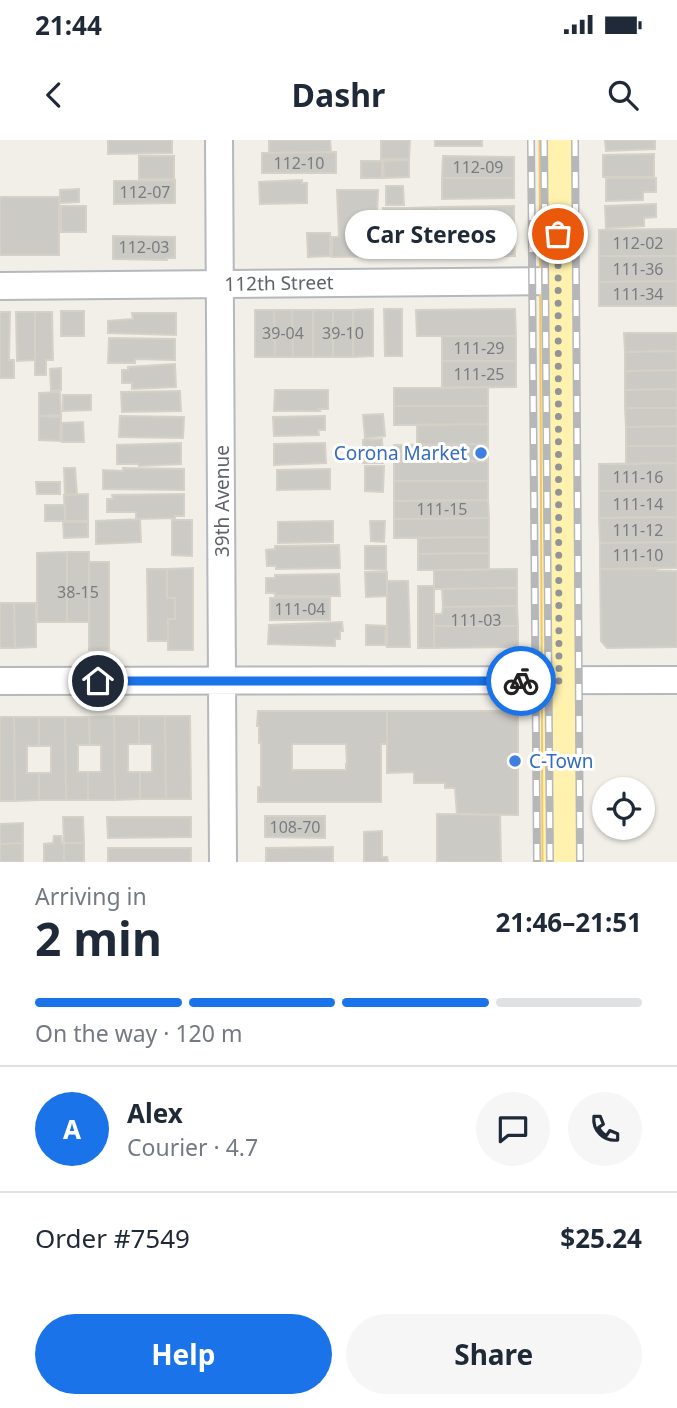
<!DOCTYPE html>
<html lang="en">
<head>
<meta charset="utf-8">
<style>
  :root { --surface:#fff; --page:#f6f6f7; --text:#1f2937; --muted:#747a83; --line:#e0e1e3; --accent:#1a73e8 }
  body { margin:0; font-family:"Noto Sans",sans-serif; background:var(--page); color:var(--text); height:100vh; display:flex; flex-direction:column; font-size:26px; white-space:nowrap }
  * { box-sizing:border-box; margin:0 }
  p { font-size:23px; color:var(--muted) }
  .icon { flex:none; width:38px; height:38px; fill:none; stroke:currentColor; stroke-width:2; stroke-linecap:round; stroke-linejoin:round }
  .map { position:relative; height:722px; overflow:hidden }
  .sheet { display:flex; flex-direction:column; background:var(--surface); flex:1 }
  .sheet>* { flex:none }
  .fabs { position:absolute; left:592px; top:637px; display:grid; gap:14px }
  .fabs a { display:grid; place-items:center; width:63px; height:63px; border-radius:50%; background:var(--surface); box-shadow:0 2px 5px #0004; font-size:35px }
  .pin { position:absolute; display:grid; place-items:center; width:60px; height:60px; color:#fff; margin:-30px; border:4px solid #fff; border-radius:50%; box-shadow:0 2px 7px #0007 }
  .courier { position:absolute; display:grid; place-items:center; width:70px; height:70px; margin:-35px; border:5px solid #1a73e8; border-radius:50%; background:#fff; color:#222; box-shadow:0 2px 9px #0007 }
  .bubble { position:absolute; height:49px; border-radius:24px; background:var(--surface); box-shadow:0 2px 5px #0004; font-size:23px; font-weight:700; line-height:49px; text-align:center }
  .summary em { font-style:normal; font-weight:700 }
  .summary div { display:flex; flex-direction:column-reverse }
  .summary { display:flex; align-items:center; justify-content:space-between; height:119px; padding:0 35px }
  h1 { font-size:46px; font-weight:700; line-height:52px }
  .bar { display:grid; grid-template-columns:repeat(4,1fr); gap:10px 7px; align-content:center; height:84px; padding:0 35px }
  .bar i { height:9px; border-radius:5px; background:var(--line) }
  .bar .current { background:var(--accent) }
  .bar p { grid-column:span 4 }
  .line { display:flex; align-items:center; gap:18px; padding:0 35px; border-top:2px solid var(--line) }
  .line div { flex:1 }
  .round { display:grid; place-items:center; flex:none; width:74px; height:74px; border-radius:37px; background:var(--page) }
  .primary-button { display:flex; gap:14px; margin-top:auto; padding:14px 35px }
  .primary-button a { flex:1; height:80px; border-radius:42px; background:var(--accent); color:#fff; font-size:28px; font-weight:700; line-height:80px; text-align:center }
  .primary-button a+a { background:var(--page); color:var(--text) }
  .status { display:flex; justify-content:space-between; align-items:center; height:49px; padding:0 35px; background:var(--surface); direction:ltr }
  .status svg { height:19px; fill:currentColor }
  header { display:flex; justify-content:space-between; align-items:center; height:91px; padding:0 35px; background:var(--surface); font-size:32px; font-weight:700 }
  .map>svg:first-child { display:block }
  .building { fill:#cccac5; stroke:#d6d1c6; stroke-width:2; fill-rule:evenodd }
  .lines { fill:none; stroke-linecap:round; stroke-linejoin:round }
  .minor-casing { stroke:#b5b8bc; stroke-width:30 }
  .major-casing { stroke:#f2c960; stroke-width:37 }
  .minor { stroke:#fff; stroke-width:26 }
  .major { stroke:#fff2af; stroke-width:33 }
  .rail-casing { stroke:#b6b7b8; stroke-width:8 }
  .rail { stroke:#fff; stroke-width:5; stroke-dasharray:16; stroke-linecap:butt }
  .done { stroke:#929495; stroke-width:7; stroke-dasharray:0 12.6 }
  .route { stroke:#1a73e8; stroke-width:9 }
  .shop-dot { fill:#3f7fe0; stroke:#fff; stroke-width:2.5 }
  .labels { text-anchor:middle; stroke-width:6; stroke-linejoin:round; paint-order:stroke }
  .number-label { font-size:16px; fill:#7a7d7f }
  .street-label { font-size:19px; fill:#5f6368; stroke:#fff }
  .shop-label { font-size:19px; fill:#366cbe; stroke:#fff; text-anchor:end }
</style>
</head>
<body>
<div class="status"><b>21:44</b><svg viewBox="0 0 49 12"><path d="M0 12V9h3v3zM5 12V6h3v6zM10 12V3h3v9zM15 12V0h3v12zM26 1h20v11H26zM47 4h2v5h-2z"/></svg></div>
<header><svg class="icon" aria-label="back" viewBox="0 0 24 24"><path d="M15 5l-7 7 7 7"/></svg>Dashr<svg class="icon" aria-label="search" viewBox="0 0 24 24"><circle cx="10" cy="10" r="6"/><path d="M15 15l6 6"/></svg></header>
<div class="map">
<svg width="677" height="722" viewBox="0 0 677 722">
  <rect width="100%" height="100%" fill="#f1efe8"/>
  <!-- building -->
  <path class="building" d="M108 0H172V13L108 14Z
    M269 0H330L331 12 269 13Z
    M381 0H410L409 19H381Z
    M435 0H482V6H435Z
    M605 0H655V9L606 11Z
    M336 12V33H262V13Z
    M654 14V37H603V15Z
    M139 16H174V39H139Z
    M443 16 514 17V38H442Z
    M409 20V37L384 38 383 21Z
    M361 21H382V38H361Z
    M442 38H514V58L442 59Z
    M606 38H656V52H643V60L606 61Z
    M175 40V63L114 64V41Z
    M302 40V43H307V63L260 64 259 42Z
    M386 46H403L404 65H386Z
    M79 49V62L60 63V50Z
    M337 50H378L376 97H383V116L332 117V97H339Z
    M0 57H59V115H0Z
    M656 64V77L644 78V86L606 88 605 66Z
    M61 66H86V92H61Z
    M514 66V96L439 97V67Z
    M439 67V117L410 118 409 68Z
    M383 68H409L410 118H384Z
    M664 89H677V116H599V90Z
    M307 93H330V116L308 117Z
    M113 96 175 97V118H167V120L113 119Z
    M514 96 515 116 439 117V97Z
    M599 116H677V141L599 142Z
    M677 141V166H599V142Z
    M373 169V216L353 217V170Z
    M384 169H402V216H385Z
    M515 169 516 196H417L416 170Z
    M255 170H274L275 217H255Z
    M274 170H292L293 217H275Z
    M292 170H313V217H293Z
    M313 170H333V217H313Z
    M333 170H353V217H333Z
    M61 171H84V196H61Z
    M0 172H10L9 220H14V238H0Z
    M16 172H35V220L17 221Z
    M35 172H52L53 220H46V235H35Z
    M132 173H176V195L108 193V181L133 179Z
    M624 193H677V211L625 212Z
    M442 196H516V221H442Z
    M109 198 175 199V220L135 219V223H108Z
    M677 211V230L625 231V212Z
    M442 221H516V247L442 248Z
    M175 224 176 247 132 249V243H122V230H128V227Z
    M61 228V250L51 251 50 229Z
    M677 230V249L625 250V231Z
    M488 247V266H394V248Z
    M677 249V268H625V250Z
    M275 250H328V269H319L320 271H274Z
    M180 251 181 271 122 272 121 252Z
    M60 252 61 275 39 276V253Z
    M63 255H91V270L63 271Z
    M394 266H488V284L394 285Z
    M625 268H677V286L626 287Z
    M383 274 385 296 365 298 363 275Z
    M39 276 61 277 60 301 39 300Z
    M120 276 184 277 183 298 119 297Z
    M325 276V290H318L319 295 274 296 273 277Z
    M83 282 84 302H62V283Z
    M488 284V304L417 305V285Z
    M677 286V306H626V287Z
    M382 299 383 323H363V300Z
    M181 303V324L139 326 138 324H117V305Z
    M325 303 326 323 274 325V304Z
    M488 304V321L394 322V305Z
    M626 306H677V323L626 324Z
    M488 321V341H394V322Z
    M677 323V350L599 351V324Z
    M365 326H384L383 352 365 351Z
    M64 328H75L77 354 65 355Z
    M123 328 184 329V350L103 349V330L123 331Z
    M330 329V349L277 350V330Z
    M394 341H488V360L394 361Z
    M36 342H60V354H37Z
    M677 350V377L599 378V351Z
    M88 354V381H65L64 355Z
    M184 354V376H175V378L136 379V372H107V359H113L112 355Z
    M488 360 489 378 394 379V361Z
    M45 365H65V381H45Z
    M677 377V402L600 403 599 378Z
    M489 378V397L394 398V379Z
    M140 379 141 402 96 404V381Z
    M172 380H192V416L172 415Z
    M333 381V402L278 403V382Z
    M370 381H385L384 402 371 401Z
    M63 382H88V397L64 398Z
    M489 397V413L418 414V398Z
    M677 402V428L600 429V403Z
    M339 405 340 428 276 429V426H267L266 410 275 409V406Z
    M365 406H386V430L365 429Z
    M67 412V482H37V413Z
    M67 412H89V482H67Z
    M489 413V430H418V414Z
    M89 422H109V510H89Z
    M193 428V510H168V479H175V458H167V429Z
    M657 428V431H677V507L607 508 601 501 600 429Z
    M147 429H167V458H175V479H168V501H148Z
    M517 429V448L434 449V430Z
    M365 432H387V456L366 457Z
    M339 434 340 456H275V453H266V438H275V435Z
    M387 441H408L410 507H387Z
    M418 446H434V508H418Z
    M517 448V466L443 467 442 449Z
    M330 457V480H270V458Z
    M0 463H14L15 508H0Z
    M14 463H36V507L15 508Z
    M517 466 518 486H434V474H442L443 467Z
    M342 482 343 491H340V499H335V506L268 504 269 485Z
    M366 485 386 486 385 505H366Z
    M434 486H518V507L434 508Z
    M258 571H387V604H381V662H258V647H261V603H259V586H257ZM292 604H346L347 624H346V630H292Z
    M387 571H513L518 576V675L457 674 455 648H445V643H414V632L387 633Z
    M114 576 115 660H88V632H101V605H90L89 577Z
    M114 576H139V604H128V632H140V659L115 660Z
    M139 576H165L166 659H140V632H152V604H139Z
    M165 576H190L191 659H166Z
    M0 577H14L15 661H0Z
    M14 577H39V606H27V633H39V660L15 661Z
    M39 577H65L66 660H39V633H51V606H39Z
    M65 577H89L90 605H78V632H88V660H66Z
    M437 674 500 675 501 722H437Z
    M265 676H325V698L265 697Z
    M63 677H83L84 703H64Z
    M107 677H191V697L108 698Z
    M23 683V703L0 704V684Z
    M382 691V717H387L388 722H364V692Z
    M54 696H61L62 704H64V722H44V704L53 703Z
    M23 703V722H0V704Z
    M64 703H84V722H64Z
    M333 707V722H266V708Z
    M108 708H191V722H108Z"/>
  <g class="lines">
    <!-- minor casing -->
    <g class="minor-casing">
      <path id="minor" d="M219 0 223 722
        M0 146 558 141
        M0 541 677 540"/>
    </g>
    <!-- major casing -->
    <g class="major-casing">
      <path id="major" d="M557 0 560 722"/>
    </g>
    <!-- minor -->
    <use href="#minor" class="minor"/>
    <!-- major -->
    <use href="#major" class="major"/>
    <!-- rail casing -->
    <g class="rail-casing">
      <path id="rail" d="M531 0 537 722
        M544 0 550 722
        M575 0 580 722"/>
    </g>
    <!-- rail -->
    <use href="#rail" class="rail"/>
  </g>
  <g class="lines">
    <!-- done -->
    <path class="done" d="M521 541H559L558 94"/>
    <!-- route -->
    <path class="route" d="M98 541H521"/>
  </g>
  <!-- markers -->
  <g class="shop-dot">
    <circle cx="481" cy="313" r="7"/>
    <circle cx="515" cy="621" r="7"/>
  </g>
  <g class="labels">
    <!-- number labels -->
    <g class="number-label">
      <text x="299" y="29">112-10</text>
      <text x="478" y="33">112-09</text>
      <text x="145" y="58">112-07</text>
      <text x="638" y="109">112-02</text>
      <text x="144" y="113">112-03</text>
      <text x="638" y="135">111-36</text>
      <text x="638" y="160">111-34</text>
      <text x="283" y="199">39-04</text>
      <text x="343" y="199">39-10</text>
      <text x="479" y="214">111-29</text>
      <text x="479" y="240">111-25</text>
      <text x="638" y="343">111-16</text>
      <text x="638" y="370">111-14</text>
      <text x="442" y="375">111-15</text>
      <text x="638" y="396">111-12</text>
      <text x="638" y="421">111-10</text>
      <text x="78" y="458">38-15</text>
      <text x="300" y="475">111-04</text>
      <text x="476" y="486">111-03</text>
      <text x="295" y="693">108-70</text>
    </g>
    <!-- street labels -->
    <g class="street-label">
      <text transform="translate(279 143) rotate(-1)" y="7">112th Street</text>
      <text transform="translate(222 361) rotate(-90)" y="7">39th Avenue</text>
    </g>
    <!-- shop labels -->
    <g class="shop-label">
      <text x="467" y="320">Corona Market</text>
      <text x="529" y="628" text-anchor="start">C-Town</text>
    </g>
  </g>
</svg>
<div class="fabs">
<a><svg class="icon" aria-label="locate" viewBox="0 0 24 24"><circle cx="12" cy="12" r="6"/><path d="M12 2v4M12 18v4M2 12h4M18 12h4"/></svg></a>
</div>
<div class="pin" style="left:558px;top:94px;background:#ea580c"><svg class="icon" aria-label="bag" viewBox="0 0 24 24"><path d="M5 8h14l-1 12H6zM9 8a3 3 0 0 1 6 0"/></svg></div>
<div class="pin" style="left:98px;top:541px;background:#1f2937"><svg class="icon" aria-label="home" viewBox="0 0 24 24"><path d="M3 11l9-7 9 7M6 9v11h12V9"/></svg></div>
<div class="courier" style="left:521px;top:541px"><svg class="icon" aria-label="bike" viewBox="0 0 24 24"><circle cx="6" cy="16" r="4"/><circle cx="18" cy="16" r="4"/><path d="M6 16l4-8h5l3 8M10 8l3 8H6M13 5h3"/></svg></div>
<div class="bubble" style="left:345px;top:70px;width:172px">Car Stereos</div>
</div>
<section class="sheet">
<div class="summary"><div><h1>2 min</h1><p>Arriving in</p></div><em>21:46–21:51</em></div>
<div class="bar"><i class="current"></i><i class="current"></i><i class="current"></i><i></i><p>On the way · 120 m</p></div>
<div class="line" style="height:126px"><b class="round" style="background:var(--accent);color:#fff">A</b><div><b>Alex</b><p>Courier · 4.7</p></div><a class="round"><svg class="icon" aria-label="chat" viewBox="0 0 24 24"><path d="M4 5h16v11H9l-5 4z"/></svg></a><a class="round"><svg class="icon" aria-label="phone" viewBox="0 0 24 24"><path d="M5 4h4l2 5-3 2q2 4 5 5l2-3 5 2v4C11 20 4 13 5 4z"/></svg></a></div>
<div class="line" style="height:91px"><div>Order #7549</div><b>$25.24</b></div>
<div class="primary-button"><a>Help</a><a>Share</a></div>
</section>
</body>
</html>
